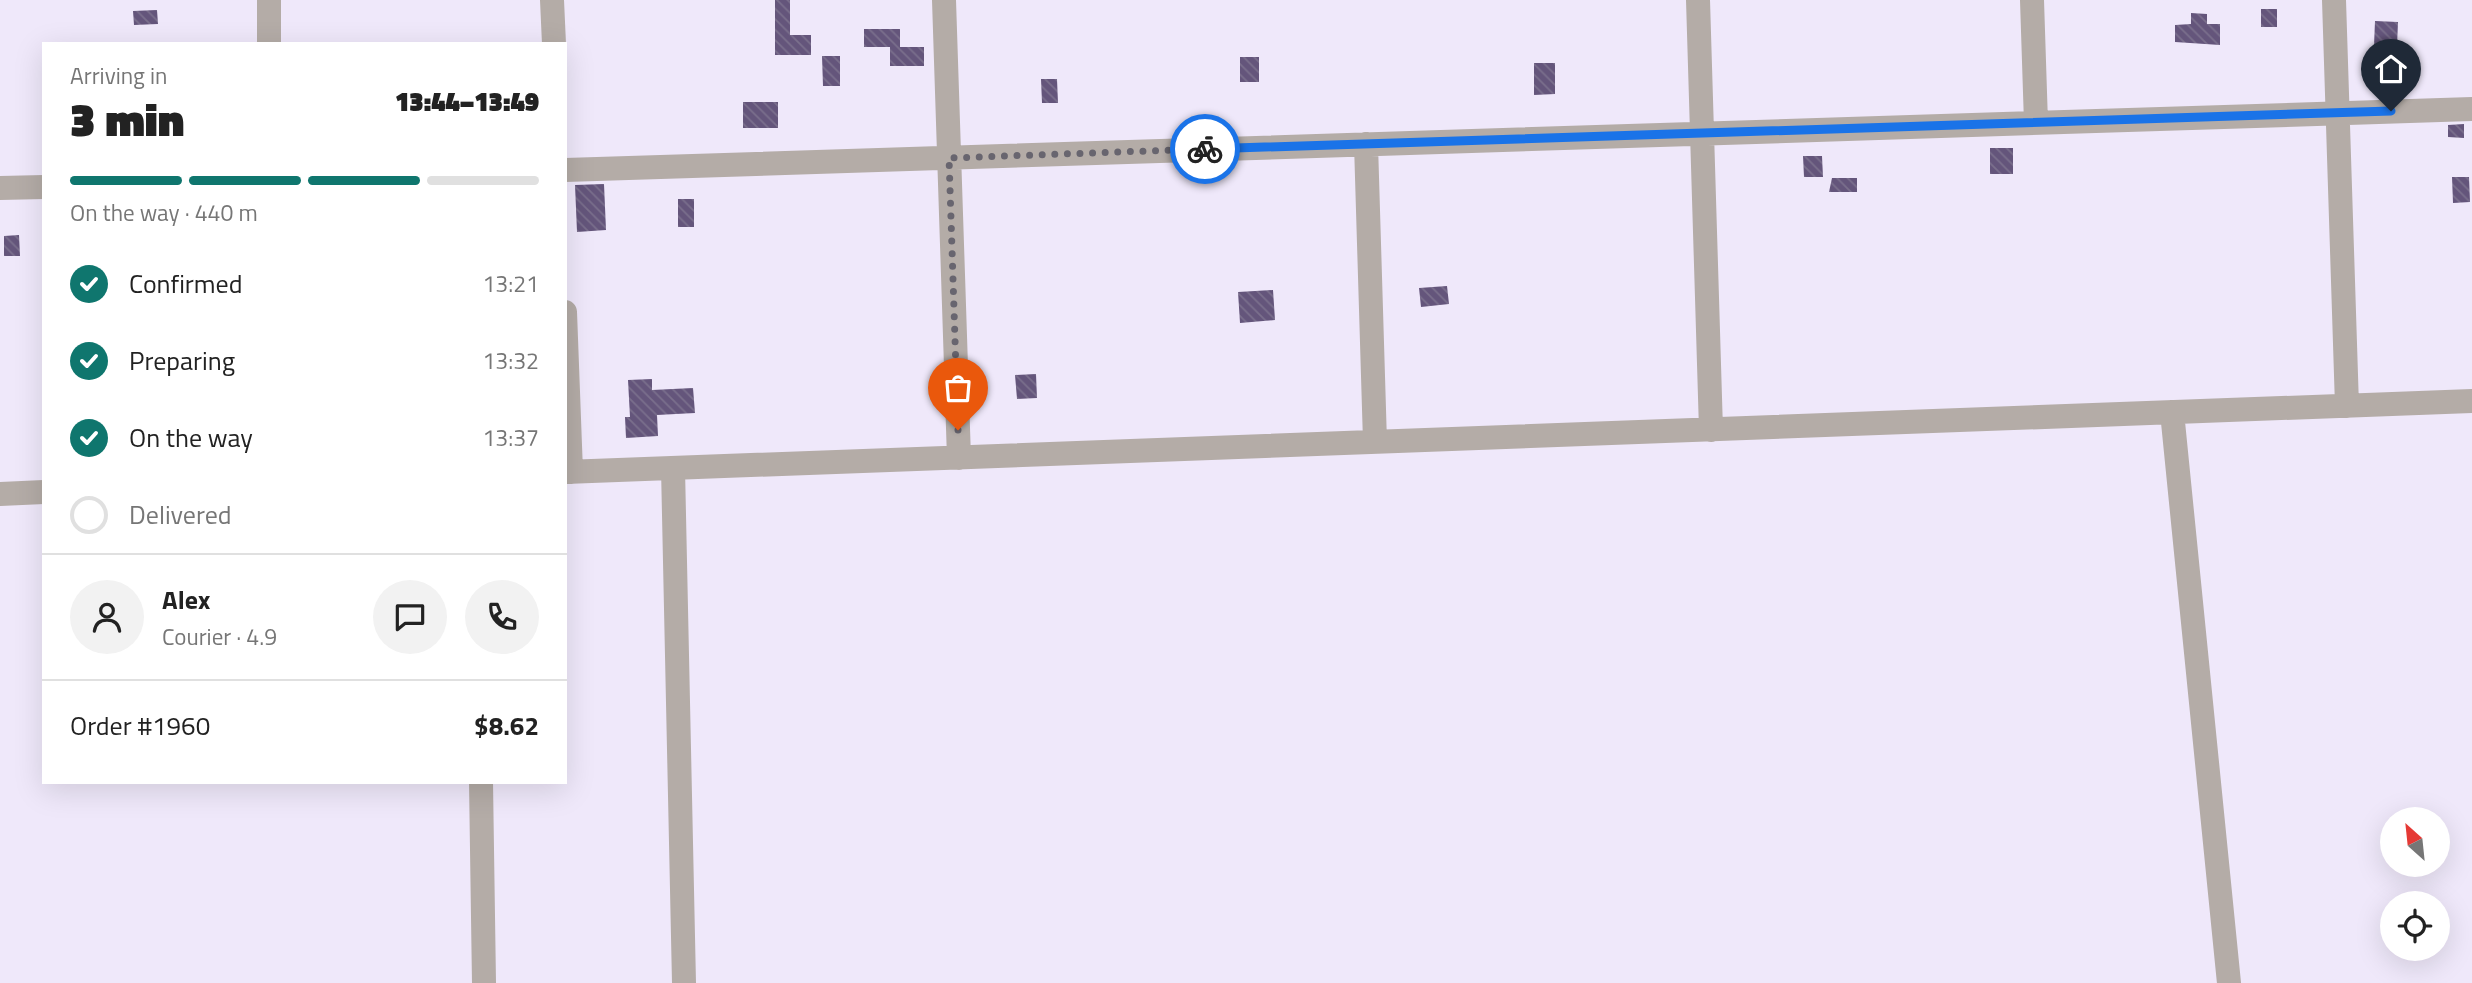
<!DOCTYPE html>
<html lang="en">
<head>
<meta charset="utf-8">
<style>
  :root { --surface:#fff; --page:#f2f2f2; --text:#222; --muted:#767676; --line:#e0e0e0; --accent:#0f766e }
  body { margin:0; font-family:"Titillium Web",sans-serif; background:var(--page); color:var(--text); height:100vh; display:flex; flex-direction:column; font-size:26px; white-space:nowrap }
  * { box-sizing:border-box; margin:0 }
  p { font-size:23px; color:var(--muted) }
  .icon { flex:none; width:38px; height:38px; fill:none; stroke:currentColor; stroke-width:2; stroke-linecap:round; stroke-linejoin:round }
  .map { position:relative; flex:1; overflow:hidden }
  .drawer { position:absolute; left:42px; top:42px; width:525px; height:742px; display:flex; flex-direction:column; background:var(--surface); border-radius:0px; box-shadow:0 7px 28px #0002 }
  .drawer>* { flex:none }
  .needle { width:46px; rotate:333deg }
  .controls { position:absolute; left:2380px; top:807px; display:grid; gap:14px }
  .controls a { display:grid; place-items:center; width:70px; height:70px; border-radius:50%; background:var(--surface); box-shadow:0 7px 28px #0002; font-size:35px }
  .pin { position:absolute; display:grid; place-items:center; width:60px; height:60px; color:#fff; margin:-72px -30px; border-radius:50% 50% 50% 0; rotate:-45deg; box-shadow:0 0 7px #0007 }
  .pin .icon { rotate:45deg }
  .courier { position:absolute; display:grid; place-items:center; width:70px; height:70px; margin:-35px; border:5px solid #1a73e8; border-radius:50%; background:#fff; color:#222; box-shadow:0 2px 9px #0007 }
  .headline em { font-style:normal; font-weight:800 }
  .headline div { display:flex; flex-direction:column-reverse }
  .headline { display:flex; align-items:center; justify-content:space-between; height:119px; padding:0 28px }
  h1 { font-size:46px; font-weight:800; line-height:52px }
  .bar { display:grid; grid-template-columns:repeat(4,1fr); gap:10px 7px; align-content:center; height:84px; padding:0 28px }
  .bar i { height:9px; border-radius:5px; background:var(--line) }
  .bar .current { background:var(--accent) }
  .bar p { grid-column:span 4 }
  .line { display:flex; align-items:center; gap:18px; padding:0 28px; border-top:2px solid var(--line) }
  .line div { flex:1 }
  .round { display:grid; place-items:center; flex:none; width:74px; height:74px; border-radius:37px; background:var(--page) }
  ol { padding:0 28px; list-style:none }
  li { display:flex; align-items:center; gap:21px; height:77px }
  li p { margin-inline-start:auto }
  li .icon { padding:7px; border-radius:50%; background:var(--accent); color:#fff; stroke-width:4 }
  li:last-child { color:var(--muted) }
  li i { width:38px; height:38px; border:4px solid var(--line); border-radius:50% }
  .map>svg:first-child { display:block }
  .building { fill:url(#building-back-hatch) }
  .lines { fill:none; stroke-linecap:round; stroke-linejoin:round }
  .minor { stroke:#b4aca7; stroke-width:24 }
  .done { stroke:#68656f; stroke-width:7; stroke-dasharray:0 12.6 }
  .route { stroke:#1a73e8; stroke-width:9 }
</style>
</head>
<body>
<div class="map">
<svg width="2472" height="983" viewBox="0 0 2472 983">
  <defs>
    <pattern id="building-back-hatch" width="6" height="6" patternUnits="userSpaceOnUse" patternTransform="scale(1.75)"><rect width="6" height="6" fill="#64557b"/><path d="M-1 5l2 2M0 0l6 6M5-1l2 2" fill="none" stroke="#7a6f8c"/></pattern>
  </defs>
  <rect width="100%" height="100%" fill="#efe8fa"/>
  <!-- building -->
  <path class="building" d="M775 0H790V35H811V55H775Z
    M2261 9H2277V27H2261Z
    M157 10 158 24 134 25 133 11Z
    M2191 13 2207 14V24H2220V45L2175 42V25L2191 24Z
    M2375 21 2398 22 2396 71 2373 70Z
    M864 29H900V47H924V66H890V47H864Z
    M822 56H840V86H823Z
    M1240 57H1259V82H1240Z
    M1534 63H1555V94L1534 95Z
    M1041 79H1057L1058 103H1042Z
    M743 102H778V128H743Z
    M2464 124V138L2448 137V125Z
    M1990 148H2013V174H1990Z
    M1803 156H1822L1823 177H1804Z
    M2452 177H2469L2470 202 2453 203Z
    M1832 178H1857V192H1829Z
    M604 184 606 230 577 232 575 185Z
    M678 199H694V227H678Z
    M19 235 20 256H4V236Z
    M1447 286 1449 304 1421 307 1419 288Z
    M1273 290 1275 320 1240 323 1238 292Z
    M1036 374 1037 398 1017 399 1015 375Z
    M652 379V390L693 388 695 413 657 415 658 436 626 438 625 417H630L628 380Z"/>
  <g class="lines">
    <!-- minor -->
    <path class="minor" d="M269 0V44
      M552 0 554 44
      M944 0 959 458
      M1698 0 1711 430
      M2032 0 2036 123
      M2334 0 2347 406
      M1366 144 1375 442
      M565 170 2472 109
      M0 188 44 187
      M565 312 571 472
      M2172 412 2229 983
      M673 468 684 983
      M565 472 2472 401
      M0 494 44 492
      M481 782 484 983"/>
  </g>
  <g class="lines">
    <!-- done -->
    <path class="done" d="M958 430 949 158 1205 149"/>
    <!-- route -->
    <path class="route" d="M1205 149 2391 111"/>
  </g>
</svg>
<div class="controls">
<a><svg class="needle" viewBox="-14 -14 28 28"><path d="M0-13l5 13h-10z" fill="#e53935"/><path d="M0 13l5-13h-10z" fill="#767676"/></svg></a>
<a><svg class="icon" aria-label="locate" viewBox="0 0 24 24"><circle cx="12" cy="12" r="6"/><path d="M12 2v4M12 18v4M2 12h4M18 12h4"/></svg></a>
</div>
<div class="pin" style="left:958px;top:430px;background:#ea580c"><svg class="icon" aria-label="bag" viewBox="0 0 24 24"><path d="M5 8h14l-1 12H6zM9 8a3 3 0 0 1 6 0"/></svg></div>
<div class="pin" style="left:2391px;top:111px;background:#1f2937"><svg class="icon" aria-label="home" viewBox="0 0 24 24"><path d="M3 11l9-7 9 7M6 9v11h12V9"/></svg></div>
<div class="courier" style="left:1205px;top:149px"><svg class="icon" aria-label="bike" viewBox="0 0 24 24"><circle cx="6" cy="16" r="4"/><circle cx="18" cy="16" r="4"/><path d="M6 16l4-8h5l3 8M10 8l3 8H6M13 5h3"/></svg></div>
<section class="drawer">
<div class="headline"><div><h1>3 min</h1><p>Arriving in</p></div><em>13:44–13:49</em></div>
<div class="bar"><i class="current"></i><i class="current"></i><i class="current"></i><i></i><p>On the way · 440 m</p></div>
<ol>
<li><svg class="icon" aria-label="check" viewBox="0 0 24 24"><path d="M5 12l5 5 9-10"/></svg>Confirmed<p>13:21</p></li>
<li><svg class="icon" aria-label="check" viewBox="0 0 24 24"><path d="M5 12l5 5 9-10"/></svg>Preparing<p>13:32</p></li>
<li><svg class="icon" aria-label="check" viewBox="0 0 24 24"><path d="M5 12l5 5 9-10"/></svg>On the way<p>13:37</p></li>
<li><i></i>Delivered</li>
</ol>
<div class="line" style="height:126px"><a class="round"><svg class="icon" aria-label="person" viewBox="0 0 24 24"><circle cx="12" cy="8" r="4"/><path d="M4 21q1-7 8-7t8 7"/></svg></a><div><b>Alex</b><p>Courier · 4.9</p></div><a class="round"><svg class="icon" aria-label="chat" viewBox="0 0 24 24"><path d="M4 5h16v11H9l-5 4z"/></svg></a><a class="round"><svg class="icon" aria-label="phone" viewBox="0 0 24 24"><path d="M5 4h4l2 5-3 2q2 4 5 5l2-3 5 2v4C11 20 4 13 5 4z"/></svg></a></div>
<div class="line" style="height:91px"><div>Order #1960</div><b>$8.62</b></div>
</section>
</div>
</body>
</html>
